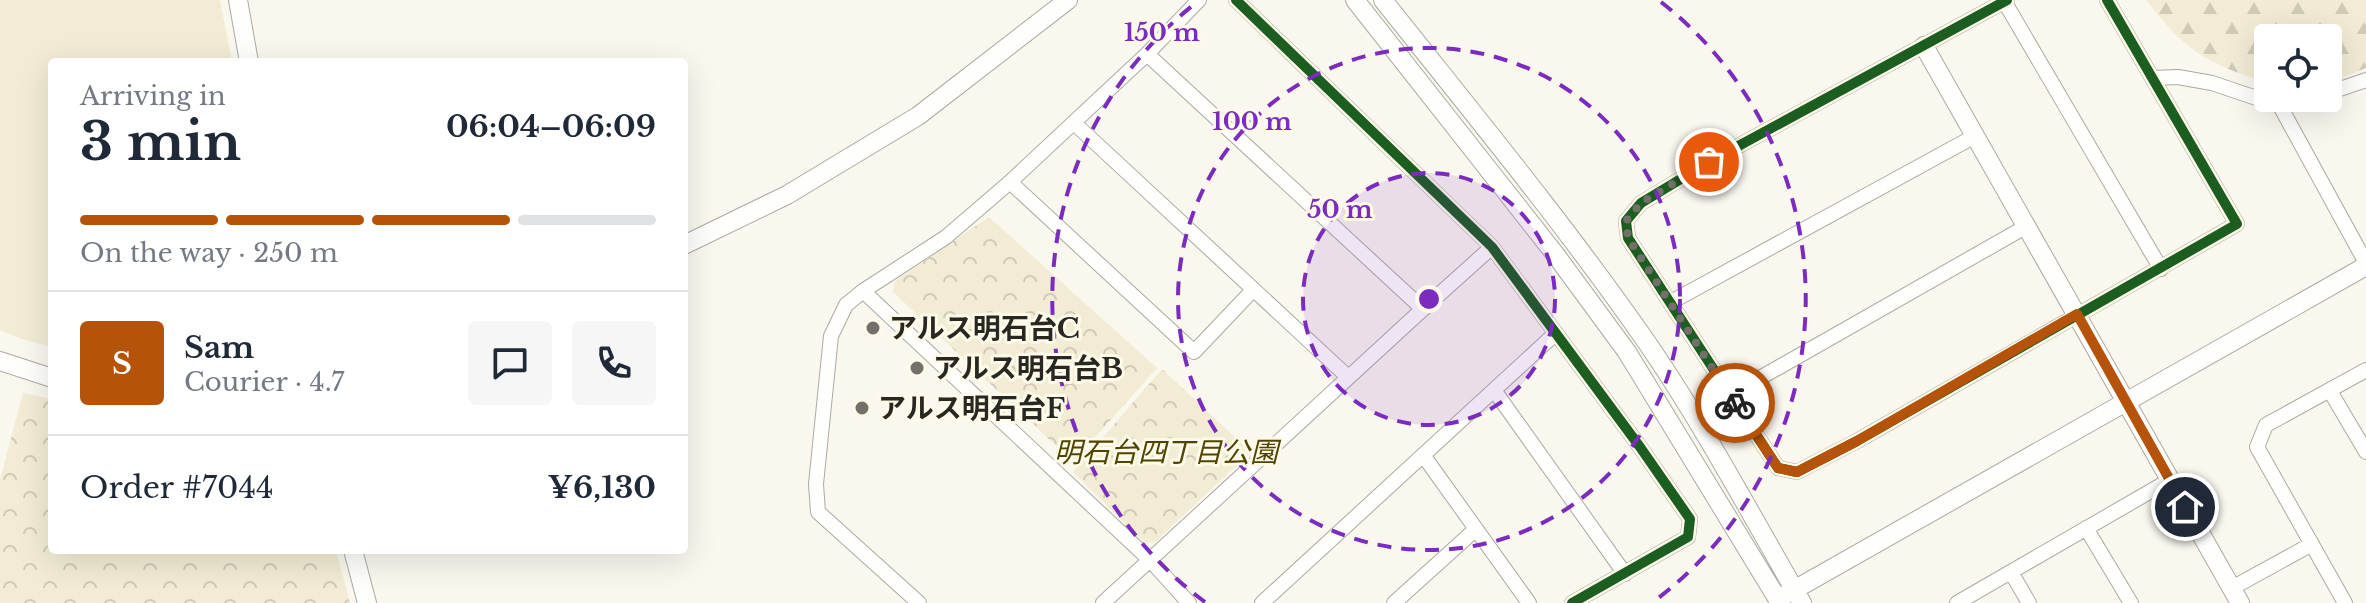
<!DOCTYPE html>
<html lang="en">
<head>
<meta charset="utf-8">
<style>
  :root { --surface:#fff; --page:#f6f6f7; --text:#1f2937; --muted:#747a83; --line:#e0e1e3; --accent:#b45309 }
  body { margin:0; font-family:"Libre Baskerville","Noto Sans JP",serif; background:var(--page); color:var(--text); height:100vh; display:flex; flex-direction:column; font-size:30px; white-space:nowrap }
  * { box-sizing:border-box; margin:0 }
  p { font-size:26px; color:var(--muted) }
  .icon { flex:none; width:44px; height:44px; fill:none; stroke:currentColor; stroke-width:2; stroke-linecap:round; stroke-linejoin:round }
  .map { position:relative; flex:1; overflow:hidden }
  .side { position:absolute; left:48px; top:58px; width:640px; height:496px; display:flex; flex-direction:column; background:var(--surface); border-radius:8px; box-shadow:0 8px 32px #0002 }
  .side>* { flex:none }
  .fabs { position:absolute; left:2254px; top:24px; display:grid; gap:16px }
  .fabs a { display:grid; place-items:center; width:88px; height:88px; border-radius:8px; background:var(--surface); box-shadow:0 8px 32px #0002; font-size:40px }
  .pin { position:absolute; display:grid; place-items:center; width:68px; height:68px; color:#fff; margin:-34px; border:4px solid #fff; border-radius:50%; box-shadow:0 2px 8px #0007 }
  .courier { position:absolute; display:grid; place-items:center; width:80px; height:80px; margin:-40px; border:6px solid #b45309; border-radius:50%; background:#fff; color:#222; box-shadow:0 2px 10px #0007 }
  .headline em { font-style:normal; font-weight:700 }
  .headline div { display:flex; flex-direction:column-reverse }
  .headline { display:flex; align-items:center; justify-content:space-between; height:136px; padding:0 32px }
  h1 { font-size:52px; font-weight:700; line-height:60px }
  .bar { display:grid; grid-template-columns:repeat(4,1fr); gap:12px 8px; align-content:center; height:96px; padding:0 32px }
  .bar i { height:10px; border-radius:6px; background:var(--line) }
  .bar .selected { background:var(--accent) }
  .bar p { grid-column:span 4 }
  .line { display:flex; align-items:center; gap:20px; padding:0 32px; border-top:2px solid var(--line) }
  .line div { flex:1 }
  .round { display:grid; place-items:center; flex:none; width:84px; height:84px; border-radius:8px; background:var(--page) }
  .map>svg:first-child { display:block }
  .forest { fill:url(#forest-firs) }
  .park { fill:url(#park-crowns) }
  .pitch { fill:#f2ecd5 }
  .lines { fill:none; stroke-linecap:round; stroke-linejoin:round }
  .street-casing { stroke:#abaaa3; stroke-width:16 }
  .secondary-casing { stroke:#abaaa3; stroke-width:20 }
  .street { stroke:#fefefc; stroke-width:14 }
  .secondary { stroke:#fefefc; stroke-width:18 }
  .cycleway-casing { stroke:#fefae9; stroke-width:15 }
  .cycleway { stroke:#1b5e20; stroke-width:10 }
  .done { stroke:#727069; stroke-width:8; stroke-dasharray:0 14.4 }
  .route { stroke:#b45309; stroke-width:10 }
  .ring { fill:none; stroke:#7b2cbf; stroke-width:4; stroke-dasharray:14 10 }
  .poi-dot { fill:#727069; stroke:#fefae9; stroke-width:3 }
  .labels { text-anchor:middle; stroke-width:6; stroke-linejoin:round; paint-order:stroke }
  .poi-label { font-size:28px; font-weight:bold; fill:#292721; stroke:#fefae9; text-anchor:start }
  .park-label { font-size:28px; font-style:italic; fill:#514300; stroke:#fefae9 }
  .centre { fill:#7b2cbf; stroke:#fefae9; stroke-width:4 }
  .ring-label { font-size:24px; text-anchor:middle; font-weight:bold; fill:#7b2cbf; stroke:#fefae9; stroke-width:6; stroke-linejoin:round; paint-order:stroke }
</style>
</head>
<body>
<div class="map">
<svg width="2366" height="603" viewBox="0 0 2366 603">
  <defs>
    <pattern id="forest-firs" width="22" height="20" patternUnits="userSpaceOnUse" patternTransform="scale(2)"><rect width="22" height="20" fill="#f2ecd5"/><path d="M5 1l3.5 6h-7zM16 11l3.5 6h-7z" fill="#d0cab7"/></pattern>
    <pattern id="park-crowns" width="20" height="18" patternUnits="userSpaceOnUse" patternTransform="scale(2)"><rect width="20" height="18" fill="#f2ecd5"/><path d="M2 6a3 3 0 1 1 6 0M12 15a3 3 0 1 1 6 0" fill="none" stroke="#d0cab7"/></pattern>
  </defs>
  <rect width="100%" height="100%" fill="#f9f7ee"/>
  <!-- forest -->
  <path class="forest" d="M2146 0H2366V68L2328 83V38H2268V82C2237 74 2208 63 2184 42 2170 31 2158 14 2146 0Z"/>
  <!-- park -->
  <path class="park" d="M989 217 1157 368 1073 462 893 292 895 281Z
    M1162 369 1251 452 1156 541 1146 544 1073 472Z
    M23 393 52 399V550H336L350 603H0V480Z"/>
  <!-- pitch -->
  <path class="pitch" d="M0 0H220L232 62H52V347L22 339 0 330Z"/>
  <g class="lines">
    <!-- street casing -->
    <g class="street-casing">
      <path id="street" d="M1236 0 1492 247 1640 447 1690 519 1688 537 1572 603
        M2007 0 1709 162 1641 203 1626 221 1628 238 1778 468 1797 472 1857 441 2237 224 2107 0
        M2004 1 2161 269
        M2153 78 2178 77 2212 83 2280 106 2312 98
        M2328 93 2366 80
        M2280 106 2366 263
        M1074 123 1348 377
        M1010 182 1194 352 1253 290
        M863 291 1151 561 1189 603
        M1671 302 1975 136
        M1423 309 1492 247
        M1494 390 1625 574
        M2330 391 2366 452
        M1730 395 2027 226
        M1423 455 1529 603
        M2086 528 2131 603
        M2011 572 2029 603
        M2232 588 2312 544
        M919 603 818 512 816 484 831 336 846 305 863 291 946 237 1010 182 1147 54 1199 0
        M1103 603 1423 309 1147 54
        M1262 603 1556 333
        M1394 603 1476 529
        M1957 603 2170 480
        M2345 603 2257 447 2266 425 2366 370"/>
    </g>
    <!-- secondary casing -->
    <g class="secondary-casing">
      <path id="secondary" d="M238 0 249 62
        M1355 0 1555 254 1627 352 1780 603
        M1383 0C1471 111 1562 221 1643 337 1701 420 1751 515 1802 603
        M1924 46 2240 603
        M684 245 787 195 918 116 1068 0
        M0 361 52 378
        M353 550 367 603
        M1785 595 2366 266"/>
    </g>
    <!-- street -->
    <use href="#street" class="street"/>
    <!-- secondary -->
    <use href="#secondary" class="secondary"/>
    <!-- cycleway casing -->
    <g class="cycleway-casing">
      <path id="cycleway" d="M1236 0 1492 247 1640 447 1690 519 1688 537 1572 603
        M2007 0 1709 162 1641 203 1626 221 1628 238 1778 468 1797 472 1857 441 2237 224 2107 0"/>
    </g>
    <!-- cycleway -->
    <use href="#cycleway" class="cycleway"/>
  </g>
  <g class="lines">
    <!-- done -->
    <path class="done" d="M1709 162 1641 203 1626 221 1628 238 1735 403"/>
    <!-- route -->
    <path class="route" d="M1735 403 1778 468 1797 472 1857 441 2077 314 2185 507"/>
  </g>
  <!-- distance rings -->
  <circle cx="1429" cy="299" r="126" fill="#7b2cbf" fill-opacity=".12"/>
  <g class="ring">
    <circle cx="1429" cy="299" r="126"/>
    <circle cx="1429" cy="299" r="251"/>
    <path d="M1205 602A377 377 0 0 1 1197 2M1661 2A377 377 0 0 1 1653 602"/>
  </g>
  <!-- markers -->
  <g class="poi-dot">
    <circle cx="873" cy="328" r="8"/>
    <circle cx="917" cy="368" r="8"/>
    <circle cx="862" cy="408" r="8"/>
  </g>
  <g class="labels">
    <!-- poi labels -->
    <g class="poi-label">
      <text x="889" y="338">アルス明石台C</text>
      <text x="933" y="378">アルス明石台B</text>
      <text x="878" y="418">アルス明石台F</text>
    </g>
    <!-- park labels -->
    <g class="park-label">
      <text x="1166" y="462">明石台四丁目公園</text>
    </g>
  </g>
  <circle cx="1429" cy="299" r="12" class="centre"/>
  <g class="ring-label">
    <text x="1162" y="41">150 m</text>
    <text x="1252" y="130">100 m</text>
    <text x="1340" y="218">50 m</text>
  </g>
</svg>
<div class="fabs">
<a><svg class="icon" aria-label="locate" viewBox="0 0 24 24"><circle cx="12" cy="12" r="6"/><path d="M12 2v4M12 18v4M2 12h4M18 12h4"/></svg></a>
</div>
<div class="pin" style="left:1709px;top:162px;background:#ea580c"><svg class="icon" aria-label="bag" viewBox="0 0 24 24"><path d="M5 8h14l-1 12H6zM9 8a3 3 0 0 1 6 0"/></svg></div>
<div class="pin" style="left:2185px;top:507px;background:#1f2937"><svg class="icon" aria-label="home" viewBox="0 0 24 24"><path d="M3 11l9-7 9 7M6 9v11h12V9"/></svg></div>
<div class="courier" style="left:1735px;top:403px"><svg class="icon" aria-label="bike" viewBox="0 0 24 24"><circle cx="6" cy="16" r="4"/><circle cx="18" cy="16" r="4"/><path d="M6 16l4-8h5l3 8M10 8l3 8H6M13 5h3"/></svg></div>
<section class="side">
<div class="headline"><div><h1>3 min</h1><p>Arriving in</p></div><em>06:04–06:09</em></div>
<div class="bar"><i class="selected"></i><i class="selected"></i><i class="selected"></i><i></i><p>On the way · 250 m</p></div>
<div class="line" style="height:144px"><b class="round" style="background:var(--accent);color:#fff">S</b><div><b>Sam</b><p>Courier · 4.7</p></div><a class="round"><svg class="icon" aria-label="chat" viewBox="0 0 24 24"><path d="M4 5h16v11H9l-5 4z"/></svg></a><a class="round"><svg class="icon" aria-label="phone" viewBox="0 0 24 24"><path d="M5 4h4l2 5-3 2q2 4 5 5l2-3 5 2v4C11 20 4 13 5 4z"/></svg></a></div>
<div class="line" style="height:104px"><div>Order #7044</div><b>¥6,130</b></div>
</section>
</div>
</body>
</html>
